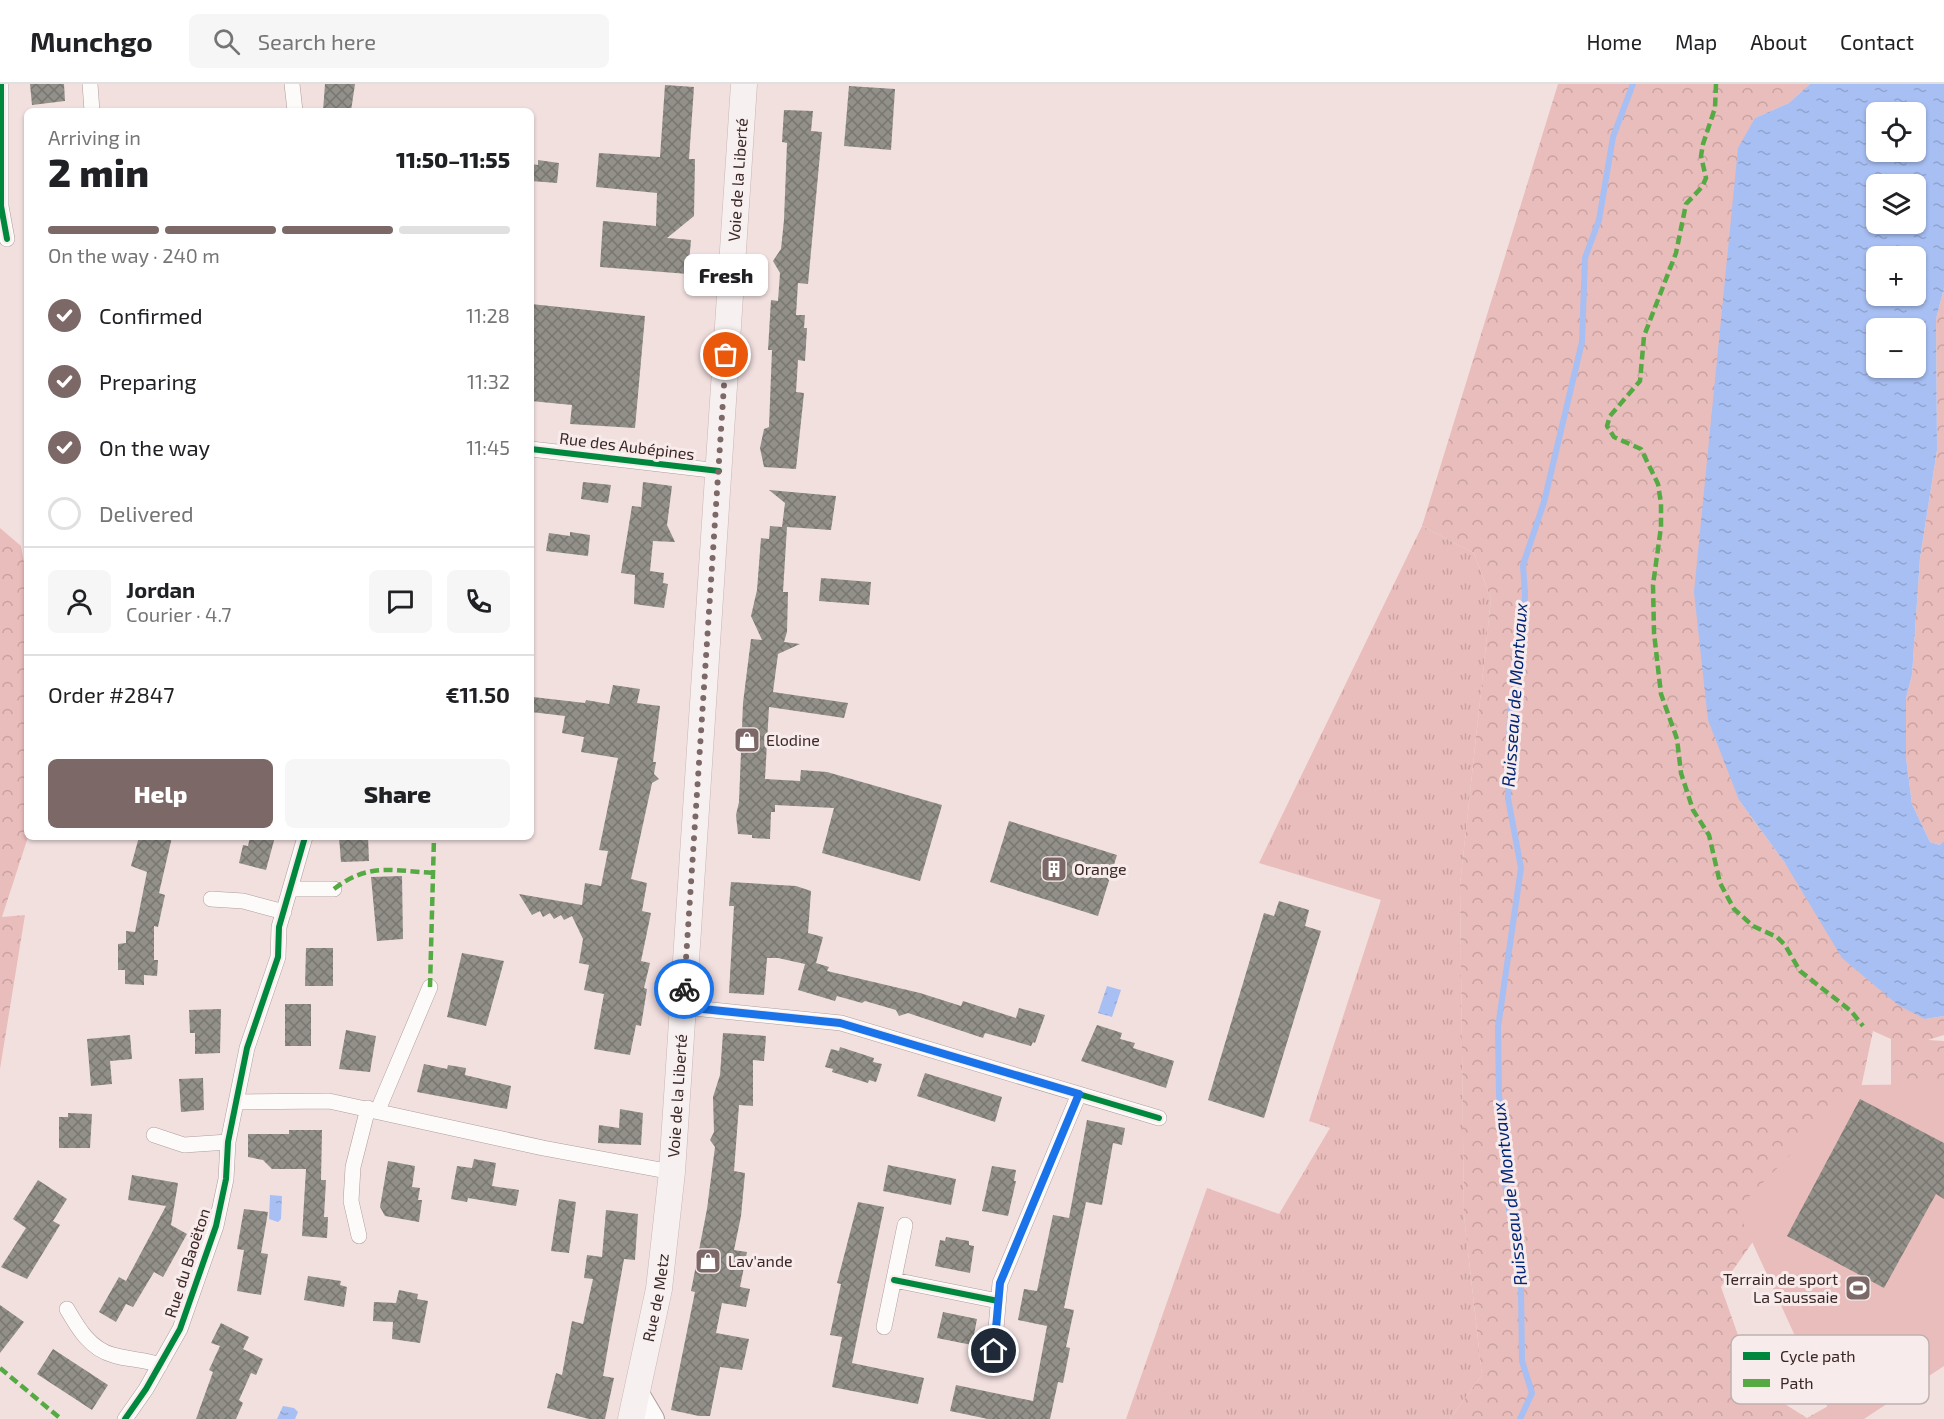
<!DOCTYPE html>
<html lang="en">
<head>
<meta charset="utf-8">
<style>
  :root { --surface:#fff; --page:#f6f6f6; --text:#202124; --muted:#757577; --line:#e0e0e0; --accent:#7b6867 }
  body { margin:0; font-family:"Exo 2",sans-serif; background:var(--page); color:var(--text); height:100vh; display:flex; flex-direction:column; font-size:22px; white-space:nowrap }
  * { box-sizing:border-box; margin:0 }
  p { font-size:20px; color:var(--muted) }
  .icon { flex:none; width:33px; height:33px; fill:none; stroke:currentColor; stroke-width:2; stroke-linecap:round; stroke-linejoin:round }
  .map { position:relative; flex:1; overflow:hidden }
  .panel { position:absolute; left:24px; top:24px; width:510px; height:732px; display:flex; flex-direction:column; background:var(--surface); border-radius:9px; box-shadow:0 2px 4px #0004 }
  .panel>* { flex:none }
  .tools { position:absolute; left:1866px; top:18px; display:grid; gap:12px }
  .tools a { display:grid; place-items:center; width:60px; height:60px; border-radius:9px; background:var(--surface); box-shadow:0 2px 4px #0004; font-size:30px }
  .pin { position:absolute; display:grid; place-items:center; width:51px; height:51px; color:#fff; margin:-26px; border:3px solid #fff; border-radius:50%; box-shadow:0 2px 6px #0007 }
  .courier { position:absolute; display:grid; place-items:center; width:60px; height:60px; margin:-30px; border:4px solid #1a73e8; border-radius:50%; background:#fff; color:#222; box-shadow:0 2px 8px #0007 }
  .bubble { position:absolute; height:42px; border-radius:9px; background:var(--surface); box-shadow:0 2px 4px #0004; font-size:20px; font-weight:800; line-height:42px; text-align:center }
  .summary em { font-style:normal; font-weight:800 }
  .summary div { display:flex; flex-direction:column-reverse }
  .summary { display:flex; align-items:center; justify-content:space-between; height:102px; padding:0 24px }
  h1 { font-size:39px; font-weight:800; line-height:45px }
  .bar { display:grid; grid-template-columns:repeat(4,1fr); gap:9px 6px; align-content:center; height:72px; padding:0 24px }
  .bar i { height:8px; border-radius:4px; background:var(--line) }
  .bar .selected { background:var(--accent) }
  .bar p { grid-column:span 4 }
  .line { display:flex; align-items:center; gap:15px; padding:0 24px; border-top:2px solid var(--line) }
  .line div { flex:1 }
  .round { display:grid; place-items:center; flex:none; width:63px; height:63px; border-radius:9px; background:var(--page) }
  ol { padding:0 24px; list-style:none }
  li { display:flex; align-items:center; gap:18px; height:66px }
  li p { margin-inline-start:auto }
  li .icon { padding:6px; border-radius:50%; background:var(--accent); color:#fff; stroke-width:4 }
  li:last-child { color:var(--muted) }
  li i { width:33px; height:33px; border:3px solid var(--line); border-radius:50% }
  .cta { display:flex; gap:12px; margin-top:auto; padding:12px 24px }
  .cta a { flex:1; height:69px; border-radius:9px; background:var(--accent); color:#fff; font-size:24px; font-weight:800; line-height:69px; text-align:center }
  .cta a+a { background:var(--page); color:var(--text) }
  header { display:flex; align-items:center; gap:36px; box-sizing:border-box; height:84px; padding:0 30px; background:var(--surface); border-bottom:2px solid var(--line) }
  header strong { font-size:28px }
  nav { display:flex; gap:33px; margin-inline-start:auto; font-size:21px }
  .search { width:420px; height:54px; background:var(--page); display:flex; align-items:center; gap:15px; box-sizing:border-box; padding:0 21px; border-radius:9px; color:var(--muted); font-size:22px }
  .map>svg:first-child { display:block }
  .grass { fill:url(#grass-tufts) }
  .forest { fill:url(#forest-crowns) }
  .pitch { fill:#e9bdbb }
  .water { fill:url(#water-ripples); fill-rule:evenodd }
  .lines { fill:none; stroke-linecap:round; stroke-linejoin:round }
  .stream { stroke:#a7bff3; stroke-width:6 }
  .building { fill:url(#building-cross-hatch) }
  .minor-casing { stroke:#ae9d9c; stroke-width:16 }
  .secondary-casing { stroke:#ae9d9c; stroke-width:24 }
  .primary-casing { stroke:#c8b6b5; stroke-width:27 }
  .minor { stroke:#fdfafa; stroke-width:15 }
  .secondary { stroke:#fdfafa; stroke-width:22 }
  .primary { stroke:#f7f0f0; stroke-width:26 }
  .quiet { stroke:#5a4; stroke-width:4.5; stroke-dasharray:9 4.5; stroke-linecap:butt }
  .cycleway-casing { stroke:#f7eceb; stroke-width:10 }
  .cycleway { stroke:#00873e; stroke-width:6 }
  .done { stroke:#7b6867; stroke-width:6; stroke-dasharray:0 10.8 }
  .route { stroke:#1a73e8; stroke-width:8 }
  .labels { text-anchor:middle; stroke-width:6; stroke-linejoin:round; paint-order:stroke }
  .street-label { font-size:16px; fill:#3b2726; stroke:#f7eceb }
  .poi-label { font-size:16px; fill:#3b2726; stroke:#f7eceb; text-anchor:start }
  .water-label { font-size:18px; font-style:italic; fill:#002578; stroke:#f7eceb }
  .key { fill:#f7eceb; stroke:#bfb1b0; stroke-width:1.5 }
  .key-label { font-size:16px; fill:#3b2726 }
</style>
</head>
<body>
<header>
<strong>Munchgo</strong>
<div class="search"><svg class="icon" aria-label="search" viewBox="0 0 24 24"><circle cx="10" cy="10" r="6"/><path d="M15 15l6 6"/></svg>Search here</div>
<nav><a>Home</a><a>Map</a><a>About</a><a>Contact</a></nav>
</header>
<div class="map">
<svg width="1944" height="1335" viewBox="0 0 1944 1335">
  <defs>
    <pattern id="grass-tufts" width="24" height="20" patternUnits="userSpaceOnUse" patternTransform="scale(1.5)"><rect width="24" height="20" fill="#e9bdbb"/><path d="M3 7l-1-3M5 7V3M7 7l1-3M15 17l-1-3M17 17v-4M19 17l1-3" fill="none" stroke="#c9a2a1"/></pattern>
    <pattern id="forest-crowns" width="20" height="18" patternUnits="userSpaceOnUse" patternTransform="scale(1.5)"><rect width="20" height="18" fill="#e9bdbb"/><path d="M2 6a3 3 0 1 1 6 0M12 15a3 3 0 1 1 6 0" fill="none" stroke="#c9a2a1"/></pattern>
    <pattern id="water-ripples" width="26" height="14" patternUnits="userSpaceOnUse" patternTransform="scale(1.5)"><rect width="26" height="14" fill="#a7bff3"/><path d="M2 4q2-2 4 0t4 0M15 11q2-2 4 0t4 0" fill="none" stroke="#91a4d0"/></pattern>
    <pattern id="building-cross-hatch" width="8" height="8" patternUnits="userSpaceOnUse" patternTransform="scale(1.5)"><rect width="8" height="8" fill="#929089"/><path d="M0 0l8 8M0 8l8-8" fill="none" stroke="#787670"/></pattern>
  </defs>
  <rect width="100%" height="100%" fill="#f2e0df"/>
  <!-- grass -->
  <path class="grass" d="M1422 442 1474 469 1491 515 1460 801 1464 1132 1482 1291 1450 1335H1126L1207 1104 1279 1130 1330 1044 1309 1037 1381 816 1259 779Z"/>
  <!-- forest -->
  <path class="forest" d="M1558 0H1810L1789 19 1755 34 1739 716 1785 779 1925 935 1944 932V951L1928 956 1944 957V1027L1891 1021V955L1873 947 1861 1004 1721 1203 1756 1302 1807 1334 1851 1309 1853 1335H1450L1482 1291 1464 1132 1460 801 1491 515 1474 469 1422 442Z
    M1944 204V757L1941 761 1930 758 1912 720 1906 674V614L1912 591 1920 474 1937 366 1936 235Z
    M0 444 21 462 27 496 28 753 2 833 25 831 0 985Z"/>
  <!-- pitch -->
  <path class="pitch" d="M1944 1000V1282L1864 1335H1833L1737 1125 1859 1001Z"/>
  <!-- water -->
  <path class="water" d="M1810 0H1944V204L1936 235 1937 366 1920 474 1912 591 1906 614V674L1912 720 1930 758 1940 761 1944 757V932L1925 935 1898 921 1842 874 1785 779 1739 716 1708 636 1694 508 1738 64 1755 34 1789 19ZM1876 28H1916V68H1876ZM1876 100H1916V140H1876ZM1916 172V212H1876V172ZM1876 244H1916V284H1876Z
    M1107 902 1121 906 1112 933 1098 929Z
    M270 1111 282 1112 281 1135 278 1138 269 1135Z
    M283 1322 294 1324 298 1328 295 1335H277Z"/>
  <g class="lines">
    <!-- stream -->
    <path class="stream" d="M1520 1335 1532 1309 1522 1277 1521 1203 1505 1100 1506 1066 1499 1011 1498 943 1521 784 1508 714 1510 629 1521 583 1525 510 1523 481 1544 418 1582 258 1585 174 1599 136 1613 53 1633 0"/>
  </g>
  <!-- building -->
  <path class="building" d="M30 0H64L65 17 32 21Z
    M325 0H355L351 27H323Z
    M665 1 694 3 689 75H695L694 132 667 154 691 156 688 190 600 183 603 137 656 142 657 109 596 103 599 69 660 73Z
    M849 2 895 5 891 66 844 62Z
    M784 26 813 27 811 47 822 48 808 200 798 199 796 231H805L804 244H807L805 277 798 276 796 308 804 309 796 385 764 383 760 364 764 345 769 343 772 266H768L771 216 778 217 780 189 773 177 781 165 784 136 787 59 782 58Z
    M538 76 559 79 557 99 531 97V80L538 81Z
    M531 220 645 232 635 344 570 340 572 321 531 317Z
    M583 398 611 401 608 419 581 415Z
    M643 398 672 402 667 441 675 458 653 457 650 487 664 489 663 499 668 500 664 524 634 520 635 491 621 489 632 422 641 423Z
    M769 406 836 412 831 446 787 443 783 508H788L787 548 784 558 800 560 778 570 773 608 848 619 844 634 769 623 765 695 800 697 801 686 827 688 942 721 920 797 822 769 834 724 775 721V728H771L770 755 752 754V751L738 750 736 731 739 718 743 619 751 555 762 556 751 532 757 506 761 454 769 455 770 442 782 443 785 419Z
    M570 448 590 451 588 472 546 467 549 449 570 452Z
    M821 494 871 498 869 521 819 517Z
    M613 601 640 605 637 619 660 622 653 678H656L654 690 659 695 652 699 631 795 647 799 642 827 651 829 641 877 650 879 644 904 647 905 641 942 636 941 630 971 594 965 604 910 584 906 589 881 579 879 583 855 572 832 564 836 561 831 554 835 550 829 543 833 540 827 532 831 519 810 582 821 585 799 601 802 608 767 599 766 618 674 581 668 584 653 562 649 565 632 531 628 533 613 585 619 586 616 609 620Z
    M1009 737 1117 771 1098 832 990 798Z
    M139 753H172L159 809 165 811 158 843 154 842V876H158L157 892 144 891V901L125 900V886H118V860L126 859V847L135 848 147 788 131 782Z
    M250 753H275L266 786 239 779 243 761 248 762Z
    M339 753H368L369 777 341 778Z
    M402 792 403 855 377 857 371 793Z
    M731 798 796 802 811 807 808 849 823 853 816 879 829 883 827 887 920 909 961 922 963 917 1016 934 1019 924 1045 931 1035 959 1033 958 1031 962 985 949 983 954 908 929 899 932 896 926 865 917 862 919 837 912 835 917 798 906 805 880 778 874H767L764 911 729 909 734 822H729Z
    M1279 817 1309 826 1305 842 1321 847 1264 1034 1208 1016 1264 829 1274 832Z
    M306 864H333V902H305Z
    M462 869 504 877 486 942 447 933Z
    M285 920H311V962H285Z
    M221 925 220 969 195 970V949H190L189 926Z
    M1097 941 1122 949 1120 955 1135 959 1133 964 1174 977 1166 1004 1081 977Z
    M346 946 376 952 370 988 339 985Z
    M723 949 766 952 764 977 753 976V1022L739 1021 734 1087 745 1089 741 1132 734 1166 747 1168 740 1203 750 1205 746 1223 722 1219 716 1249 749 1255 742 1286 720 1283 710 1332H699L671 1326 695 1208 691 1207 707 1125 715 1063 710 1056 714 1048 713 1013 720 991Z
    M130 951 132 975 110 977 112 1000 91 1002 87 955Z
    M840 963 874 974 873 978 882 980 876 998 869 996 868 999 832 988 833 985 825 983 831 965 839 967Z
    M424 980 447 985 448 981 466 984 465 991 511 1002 507 1025 417 1008Z
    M925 989 1002 1013 995 1038 917 1012Z
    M203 994 204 1026 181 1028 179 995Z
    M1860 1015 1944 1059V1115L1936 1110 1884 1204 1787 1152Z
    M620 1025 643 1029 641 1061 598 1059 599 1041 619 1044Z
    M68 1029 92 1030 90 1064H59V1033H68Z
    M1087 1036 1125 1044 1122 1061 1113 1059 1102 1121 1086 1118 1064 1224 1074 1226 1066 1263 1070 1264 1063 1299 1058 1298 1050 1335H988L950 1327 956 1301 1033 1317 1047 1242 1018 1236 1024 1205 1037 1207 1053 1131 1069 1134Z
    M289 1046H322L321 1096H326L324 1133H328L327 1154 302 1152 306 1085H272L263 1076 248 1073V1050H289Z
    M474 1075 496 1079 492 1102 519 1106 516 1122 468 1114 467 1118 451 1115 457 1082 472 1084Z
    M388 1077 415 1082 412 1103 420 1104 418 1116H422L419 1138 385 1132 380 1123Z
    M888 1081 956 1095 951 1121 883 1107Z
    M992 1082 1016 1086 1014 1097H1016L1008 1132 982 1127Z
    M132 1091 178 1099 171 1141 187 1150 163 1193 154 1188 133 1223 126 1220 116 1238 99 1228 119 1193 126 1197 166 1122 128 1116Z
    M38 1096 67 1115 53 1137 60 1141 27 1195 1 1183 26 1144 13 1135Z
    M559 1115 576 1118 569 1169 551 1167Z
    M858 1118 884 1123 852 1279 924 1294 918 1320 832 1303 842 1253 830 1251 841 1200 837 1199Z
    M244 1125 268 1128 261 1169 268 1170 261 1211 237 1207 244 1166 237 1165Z
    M606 1126 638 1130 635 1176 624 1175 610 1252 603 1292 614 1294 605 1335H589L547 1324 556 1289 562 1291 572 1237 583 1240 593 1195 584 1194 587 1171 602 1173Z
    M946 1153 969 1157V1161L974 1162 970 1189 935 1182 940 1156 945 1157Z
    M308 1192 341 1197 340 1201 347 1203 344 1223 304 1216Z
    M399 1206 418 1210 417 1215 428 1217 420 1259 392 1255 393 1238 373 1237 374 1218 396 1219Z
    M0 1221 24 1238 0 1269Z
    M943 1228 977 1235 972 1261 937 1254Z
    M221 1239 249 1253 243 1265 263 1275 256 1291 251 1289 239 1316 243 1319 236 1335H196L213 1288 209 1286 220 1262 211 1259Z
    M53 1265 108 1301 92 1326 37 1290Z"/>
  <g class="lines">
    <!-- minor casing -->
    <g class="minor-casing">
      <path id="minor" d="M1 0V122L7 155
        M90 0 92 27
        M292 0 295 27
        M531 365 719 387
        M291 805H334
        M211 815 243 817 284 828
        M683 923 841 939 1159 1034
        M237 1018 329 1017 543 1064 672 1088
        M378 1026 430 903
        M154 1051 184 1061 228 1058
        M359 1152 351 1117 353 1083 368 1024
        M894 1196 998 1217
        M67 1225C78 1244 90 1265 113 1271 129 1276 144 1275 160 1281
        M884 1243 905 1141
        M994 1267 1000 1199 1079 1010
        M125 1335 146 1305 180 1245 216 1142 226 1095 228 1058 247 964 278 873 279 843 305 753"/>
    </g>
    <!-- secondary casing -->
    <g class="secondary-casing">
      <path id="secondary" d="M637 1308 653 1335"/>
    </g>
    <!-- primary casing -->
    <g class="primary-casing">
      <g id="primary">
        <path id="s1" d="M631 1335 659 1205 672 1088 744 0"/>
      </g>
    </g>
    <!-- minor -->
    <use href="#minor" class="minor"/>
    <!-- secondary -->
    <use href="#secondary" class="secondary"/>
    <!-- primary -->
    <use href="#primary" class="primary"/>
    <!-- quiet -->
    <path class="quiet" d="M1716 0 1715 24 1703 60 1701 72 1706 94 1702 103 1686 120 1676 169 1644 252 1640 297 1610 332 1607 342 1614 353 1641 365 1658 400 1661 420V443L1653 501 1654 549 1661 610 1677 655 1681 689 1693 726 1709 751 1720 799 1734 825 1753 842 1777 853 1785 861 1800 887 1851 927 1863 942
      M334 805C369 778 393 787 435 789
      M430 903 434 753
      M0 1284 61 1335"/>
    <!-- cycleway casing -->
    <g class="cycleway-casing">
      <path id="cycleway" d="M1 0V122L7 155
        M531 365 719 387
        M683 923 841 939 1159 1034
        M894 1196 998 1217
        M125 1335 146 1305 180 1245 216 1142 226 1095 228 1058 247 964 278 873 279 843 305 753"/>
    </g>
    <!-- cycleway -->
    <use href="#cycleway" class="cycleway"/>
  </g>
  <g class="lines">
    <!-- done -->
    <path class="done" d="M684 905 726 271"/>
    <!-- route -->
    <path class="route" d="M684 905 683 923 840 939 1079 1010 1000 1199 994 1267"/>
  </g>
  <!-- icons -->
  <defs>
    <g id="shop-square" transform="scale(1.35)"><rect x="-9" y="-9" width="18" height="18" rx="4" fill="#7b6867" stroke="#f7eceb"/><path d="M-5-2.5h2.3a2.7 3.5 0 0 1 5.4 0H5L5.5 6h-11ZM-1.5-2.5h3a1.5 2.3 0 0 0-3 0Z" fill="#fff"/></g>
    <g id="building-square" transform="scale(1.35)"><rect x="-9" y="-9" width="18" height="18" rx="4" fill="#7b6867" stroke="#f7eceb"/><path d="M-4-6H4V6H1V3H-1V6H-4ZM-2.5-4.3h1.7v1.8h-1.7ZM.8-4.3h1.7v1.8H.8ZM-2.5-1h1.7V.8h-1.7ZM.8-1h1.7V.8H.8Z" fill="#fff"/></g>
    <g id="stadium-square" transform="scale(1.35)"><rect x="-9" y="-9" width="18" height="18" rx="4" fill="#7b6867" stroke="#f7eceb"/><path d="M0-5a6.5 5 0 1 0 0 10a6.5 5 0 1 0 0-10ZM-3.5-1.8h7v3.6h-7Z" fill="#fff"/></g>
  </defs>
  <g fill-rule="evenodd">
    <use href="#shop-square" x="747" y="656"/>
    <use href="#building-square" x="1054" y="785"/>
    <use href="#shop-square" x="708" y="1177"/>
    <use href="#stadium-square" x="1858" y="1204"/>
  </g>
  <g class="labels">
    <!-- street labels -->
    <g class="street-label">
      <text dy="6" stroke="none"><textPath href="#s1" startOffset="1245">Voie de la Liberté</textPath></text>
      <text transform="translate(627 362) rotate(7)" y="6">Rue des Aubépines</text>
      <text dy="6" stroke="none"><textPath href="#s1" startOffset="327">Voie de la Liberté</textPath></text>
      <text transform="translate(187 1179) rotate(-72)" y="6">Rue du Baoëton</text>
      <text dy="6" stroke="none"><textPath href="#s1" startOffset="124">Rue de Metz</textPath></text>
    </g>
    <!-- poi labels -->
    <g class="poi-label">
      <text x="766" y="662">Elodine</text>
      <text x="1074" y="791">Orange</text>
      <text x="728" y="1183">Lav'ande</text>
      <text x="1838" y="1201" text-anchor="end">Terrain de sport<tspan x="1838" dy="18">La Saussaie</tspan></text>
    </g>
    <!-- water labels -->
    <g class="water-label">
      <text transform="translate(1515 611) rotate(-86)" y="6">Ruisseau de Montvaux</text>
      <text transform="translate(1510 1110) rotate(-97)" y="6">Ruisseau de Montvaux</text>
    </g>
  </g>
  <!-- legend -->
  <rect x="1731" y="1251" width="198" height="69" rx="9" class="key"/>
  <rect x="1743" y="1268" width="27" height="8" fill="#00873e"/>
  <rect x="1743" y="1295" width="27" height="8" fill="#5a4"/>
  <g class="key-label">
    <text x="1780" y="1278">Cycle path</text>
    <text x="1780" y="1305">Path</text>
  </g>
</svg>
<div class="tools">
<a><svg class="icon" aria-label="locate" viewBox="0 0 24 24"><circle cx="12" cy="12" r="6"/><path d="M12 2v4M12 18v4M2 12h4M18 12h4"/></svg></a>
<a><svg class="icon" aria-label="layers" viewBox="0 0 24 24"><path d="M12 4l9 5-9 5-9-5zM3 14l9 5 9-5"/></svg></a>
<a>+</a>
<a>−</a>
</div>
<div class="pin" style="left:726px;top:271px;background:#ea580c"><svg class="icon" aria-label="bag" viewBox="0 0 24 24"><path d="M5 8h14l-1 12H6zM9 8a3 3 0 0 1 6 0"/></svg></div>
<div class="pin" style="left:994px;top:1267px;background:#1f2937"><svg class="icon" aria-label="home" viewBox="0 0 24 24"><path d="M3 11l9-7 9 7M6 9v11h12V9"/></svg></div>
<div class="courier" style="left:684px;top:905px"><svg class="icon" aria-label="bike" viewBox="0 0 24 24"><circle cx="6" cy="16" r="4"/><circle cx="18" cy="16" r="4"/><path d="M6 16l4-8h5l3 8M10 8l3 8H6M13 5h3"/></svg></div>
<div class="bubble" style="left:684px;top:170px;width:84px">Fresh</div>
<section class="panel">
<div class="summary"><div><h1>2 min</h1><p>Arriving in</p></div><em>11:50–11:55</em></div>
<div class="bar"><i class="selected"></i><i class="selected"></i><i class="selected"></i><i></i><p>On the way · 240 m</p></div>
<ol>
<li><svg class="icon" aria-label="check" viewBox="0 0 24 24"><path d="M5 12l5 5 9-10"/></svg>Confirmed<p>11:28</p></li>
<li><svg class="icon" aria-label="check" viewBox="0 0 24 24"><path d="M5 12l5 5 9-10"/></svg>Preparing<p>11:32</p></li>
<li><svg class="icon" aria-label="check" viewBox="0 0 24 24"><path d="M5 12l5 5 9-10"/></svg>On the way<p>11:45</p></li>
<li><i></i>Delivered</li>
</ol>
<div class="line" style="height:108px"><a class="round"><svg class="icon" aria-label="person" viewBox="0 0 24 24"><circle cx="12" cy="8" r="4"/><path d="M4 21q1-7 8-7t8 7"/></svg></a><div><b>Jordan</b><p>Courier · 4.7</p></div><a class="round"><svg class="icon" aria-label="chat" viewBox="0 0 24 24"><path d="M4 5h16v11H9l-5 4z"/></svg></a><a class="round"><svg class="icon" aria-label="phone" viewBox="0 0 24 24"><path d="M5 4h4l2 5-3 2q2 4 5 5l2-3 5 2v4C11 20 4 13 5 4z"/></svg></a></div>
<div class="line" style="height:78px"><div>Order #2847</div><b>€11.50</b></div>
<div class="cta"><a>Help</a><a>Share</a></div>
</section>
</div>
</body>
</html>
